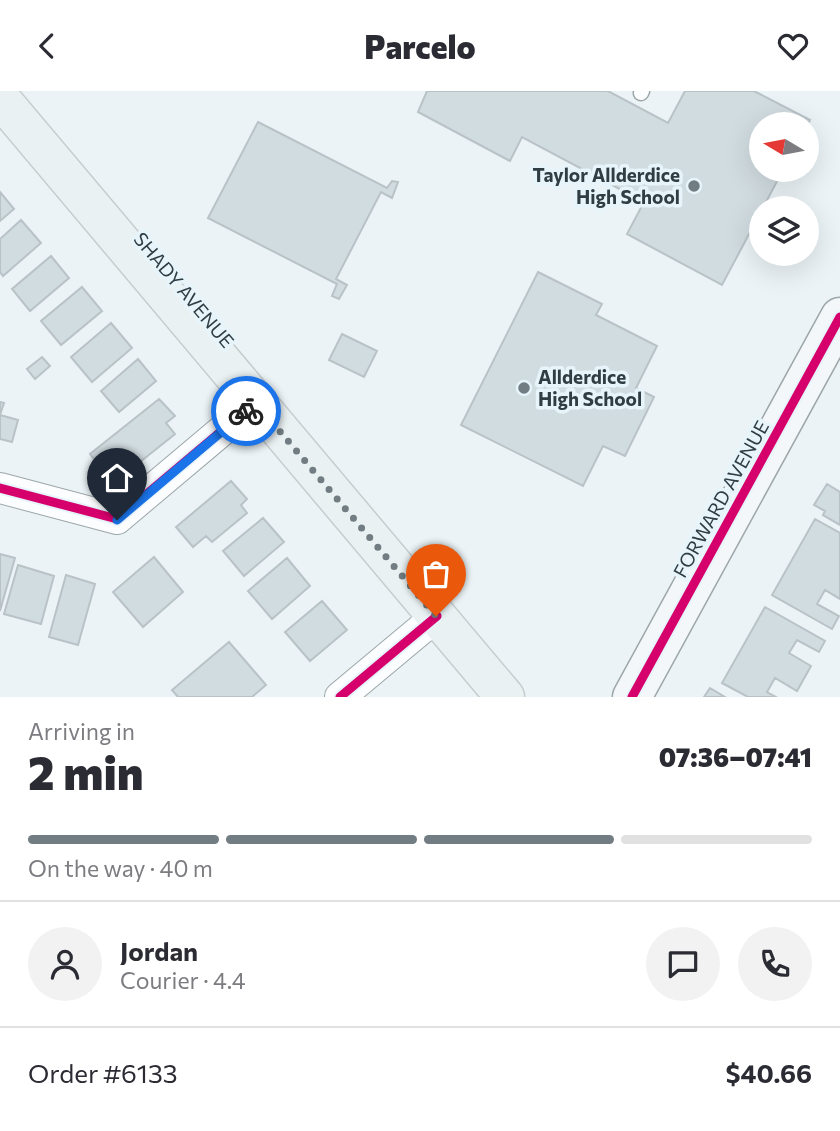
<!DOCTYPE html>
<html lang="en">
<head>
<meta charset="utf-8">
<style>
  :root { --surface:#fff; --page:#f2f2f3; --text:#2b2b33; --muted:#7c7c81; --line:#e1e1e2; --accent:#717d82 }
  body { margin:0; font-family:Commissioner,sans-serif; background:var(--page); color:var(--text); height:100vh; display:flex; flex-direction:column; font-size:26px; white-space:nowrap }
  * { box-sizing:border-box; margin:0 }
  p { font-size:23px; color:var(--muted) }
  .icon { flex:none; width:38px; height:38px; fill:none; stroke:currentColor; stroke-width:2; stroke-linecap:round; stroke-linejoin:round }
  .map { position:relative; height:606px; overflow:hidden }
  .panel { display:flex; flex-direction:column; background:var(--surface); flex:1 }
  .panel>* { flex:none }
  .needle { width:46px; rotate:280deg }
  .fabs { position:absolute; left:749px; top:21px; display:grid; gap:14px }
  .fabs a { display:grid; place-items:center; width:70px; height:70px; border-radius:50%; background:var(--surface); box-shadow:0 7px 28px #0002; font-size:35px }
  .pin { position:absolute; display:grid; place-items:center; width:60px; height:60px; color:#fff; margin:-72px -30px; border-radius:50% 50% 50% 0; rotate:-45deg; box-shadow:0 0 7px #0007 }
  .pin .icon { rotate:45deg }
  .courier { position:absolute; display:grid; place-items:center; width:70px; height:70px; margin:-35px; border:5px solid #1a73e8; border-radius:50%; background:#fff; color:#222; box-shadow:0 2px 9px #0007 }
  .overview em { font-style:normal; font-weight:800 }
  .overview div { display:flex; flex-direction:column-reverse }
  .overview { display:flex; align-items:center; justify-content:space-between; height:119px; padding:0 28px }
  h1 { font-size:46px; font-weight:800; line-height:52px }
  .bar { display:grid; grid-template-columns:repeat(4,1fr); gap:10px 7px; align-content:center; height:84px; padding:0 28px }
  .bar i { height:9px; border-radius:5px; background:var(--line) }
  .bar .on { background:var(--accent) }
  .bar p { grid-column:span 4 }
  .line { display:flex; align-items:center; gap:18px; padding:0 28px; border-top:2px solid var(--line) }
  .line div { flex:1 }
  .round { display:grid; place-items:center; flex:none; width:74px; height:74px; border-radius:37px; background:var(--page) }
  header { display:flex; justify-content:space-between; align-items:center; height:91px; padding:0 28px; background:var(--surface); font-size:32px; font-weight:800 }
  .map>svg:first-child { display:block }
  .building { fill:#d1dce0; stroke:#b9c3c7; stroke-width:2 }
  .lines { fill:none; stroke-linecap:round; stroke-linejoin:round }
  .lane-casing { stroke:#9da7aa; stroke-width:17 }
  .street-casing { stroke:#9da7aa; stroke-width:32 }
  .secondary-casing { stroke:#9da7aa; stroke-width:41 }
  .primary-casing { stroke:#c6cdcf; stroke-width:41 }
  .lane { stroke:#fcfdfe; stroke-width:14 }
  .street { stroke:#fcfdfe; stroke-width:30 }
  .secondary { stroke:#f3f7f9; stroke-width:38 }
  .primary { stroke:#eaf1f3; stroke-width:38 }
  .cycleway-casing { stroke:#e7f5fb; stroke-width:13 }
  .cycleway { stroke:#d6006c; stroke-width:9 }
  .done { stroke:#717d82; stroke-width:7; stroke-dasharray:0 12.6 }
  .route { stroke:#1a73e8; stroke-width:9 }
  .poi-dot { fill:#717d82; stroke:#e7f5fb; stroke-width:2.5 }
  .labels { text-anchor:middle; stroke-width:7; stroke-linejoin:round; paint-order:stroke }
  .poi-label { font-size:19px; font-weight:bold; fill:#303e44; stroke:#e7f5fb; text-anchor:end }
  .street-label { font-size:19px; fill:#303e44; stroke:#e7f5fb }
</style>
</head>
<body>
<header><svg class="icon" aria-label="back" viewBox="0 0 24 24"><path d="M15 5l-7 7 7 7"/></svg>Parcelo<svg class="icon" aria-label="heart" viewBox="0 0 24 24"><path d="M12 20l-8-8c-3-5 5-10 8-4 3-6 11-1 8 4z"/></svg></header>
<div class="map">
<svg width="840" height="606" viewBox="0 0 840 606">
  <rect width="100%" height="100%" fill="#ebf3f6"/>
  <!-- building -->
  <path class="building" d="M427 0H608L668 32 685 0H754L810 29 807 35 761 33V79H783L722 194 627 143 644 111 522 46 510 70 418 21Z
    M258 31 387 97 392 90 398 91 392 107 381 101 336 188 347 194 339 208 332 205 337 193 208 127Z
    M0 101 14 118 0 130Z
    M21 129 41 152 3 185 0 181V148Z
    M51 165 69 187 30 220 12 198Z
    M538 181 602 213 596 224 657 255 636 297 654 306 625 365 603 355 583 395 461 334Z
    M82 196 102 220 61 254 41 230Z
    M111 232 132 257 92 291 71 266Z
    M342 243 377 260 364 286 329 269Z
    M42 266 50 275 35 288 27 278Z
    M138 268 156 290 119 321 101 300Z
    M159 308 175 325 166 332 175 343 130 379 125 374 109 387 90 363Z
    M0 311 4 312 0 324 18 329 12 351 0 348Z
    M231 390 247 408 241 414 247 422 212 451 206 445 193 456 176 436Z
    M827 393 840 401V434L823 424 825 420 814 414Z
    M263 427 284 451 244 485 223 460Z
    M815 428 840 442V508L825 499 817 513 839 525 832 538 772 504Z
    M0 463 15 467 0 520Z
    M154 466 183 501 143 536 113 501Z
    M287 467 310 495 272 528 248 500Z
    M18 474 54 485 41 533 4 523Z
    M66 484 95 493 78 554 49 546Z
    M322 510 347 539 310 570 285 541Z
    M765 516 825 550 819 561 797 549 789 562 811 575 797 600 775 587 767 601 776 606H748L722 592Z
    M229 551 266 594 252 606H178L172 599Z
    M710 597 725 606H704Z"/>
  <g class="lines">
    <!-- lane casing -->
    <g class="lane-casing">
      <path id="lane" d="M641 2 642 0"/>
    </g>
    <!-- street casing -->
    <g class="street-casing">
      <path id="street" d="M0 397 117 428 256 311
        M340 606 437 525"/>
    </g>
    <!-- secondary casing -->
    <g class="secondary-casing">
      <path id="secondary" d="M632 606 840 226"/>
    </g>
    <!-- primary casing -->
    <g class="primary-casing">
      <path id="primary" d="M0 7 505 606"/>
    </g>
    <!-- lane -->
    <use href="#lane" class="lane"/>
    <!-- street -->
    <use href="#street" class="street"/>
    <!-- secondary -->
    <use href="#secondary" class="secondary"/>
    <!-- primary -->
    <use href="#primary" class="primary"/>
    <!-- cycleway casing -->
    <g class="cycleway-casing">
      <path id="cycleway" d="M0 397 117 428 256 311
        M340 606 437 525
        M632 606 840 226"/>
    </g>
    <!-- cycleway -->
    <use href="#cycleway" class="cycleway"/>
  </g>
  <g class="lines">
    <!-- done -->
    <path class="done" d="M246 320 256 312 436 525"/>
    <!-- route -->
    <path class="route" d="M117 429 246 320"/>
  </g>
  <!-- markers -->
  <g class="poi-dot">
    <circle cx="694" cy="95" r="7"/>
    <circle cx="524" cy="297" r="7"/>
  </g>
  <g class="labels">
    <!-- poi labels -->
    <g class="poi-label">
      <text x="680" y="91">Taylor Allderdice<tspan x="680" dy="22">High School</tspan></text>
      <text x="538" y="293" text-anchor="start">Allderdice<tspan x="538" dy="22">High School</tspan></text>
    </g>
    <!-- street labels -->
    <g class="street-label">
      <text transform="translate(184 199) rotate(50)" y="7">SHADY AVENUE</text>
      <text transform="translate(721 408) rotate(-61)" y="7">FORWARD AVENUE</text>
    </g>
  </g>
</svg>
<div class="fabs">
<a><svg class="needle" viewBox="-14 -14 28 28"><path d="M0-13l5 13h-10z" fill="#e53935"/><path d="M0 13l5-13h-10z" fill="#7c7c81"/></svg></a>
<a><svg class="icon" aria-label="layers" viewBox="0 0 24 24"><path d="M12 4l9 5-9 5-9-5zM3 14l9 5 9-5"/></svg></a>
</div>
<div class="pin" style="left:436px;top:525px;background:#ea580c"><svg class="icon" aria-label="bag" viewBox="0 0 24 24"><path d="M5 8h14l-1 12H6zM9 8a3 3 0 0 1 6 0"/></svg></div>
<div class="pin" style="left:117px;top:429px;background:#1f2937"><svg class="icon" aria-label="home" viewBox="0 0 24 24"><path d="M3 11l9-7 9 7M6 9v11h12V9"/></svg></div>
<div class="courier" style="left:246px;top:320px"><svg class="icon" aria-label="bike" viewBox="0 0 24 24"><circle cx="6" cy="16" r="4"/><circle cx="18" cy="16" r="4"/><path d="M6 16l4-8h5l3 8M10 8l3 8H6M13 5h3"/></svg></div>
</div>
<section class="panel">
<div class="overview"><div><h1>2 min</h1><p>Arriving in</p></div><em>07:36–07:41</em></div>
<div class="bar"><i class="on"></i><i class="on"></i><i class="on"></i><i></i><p>On the way · 40 m</p></div>
<div class="line" style="height:126px"><a class="round"><svg class="icon" aria-label="person" viewBox="0 0 24 24"><circle cx="12" cy="8" r="4"/><path d="M4 21q1-7 8-7t8 7"/></svg></a><div><b>Jordan</b><p>Courier · 4.4</p></div><a class="round"><svg class="icon" aria-label="chat" viewBox="0 0 24 24"><path d="M4 5h16v11H9l-5 4z"/></svg></a><a class="round"><svg class="icon" aria-label="phone" viewBox="0 0 24 24"><path d="M5 4h4l2 5-3 2q2 4 5 5l2-3 5 2v4C11 20 4 13 5 4z"/></svg></a></div>
<div class="line" style="height:91px"><div>Order #6133</div><b>$40.66</b></div>
</section>
</body>
</html>
